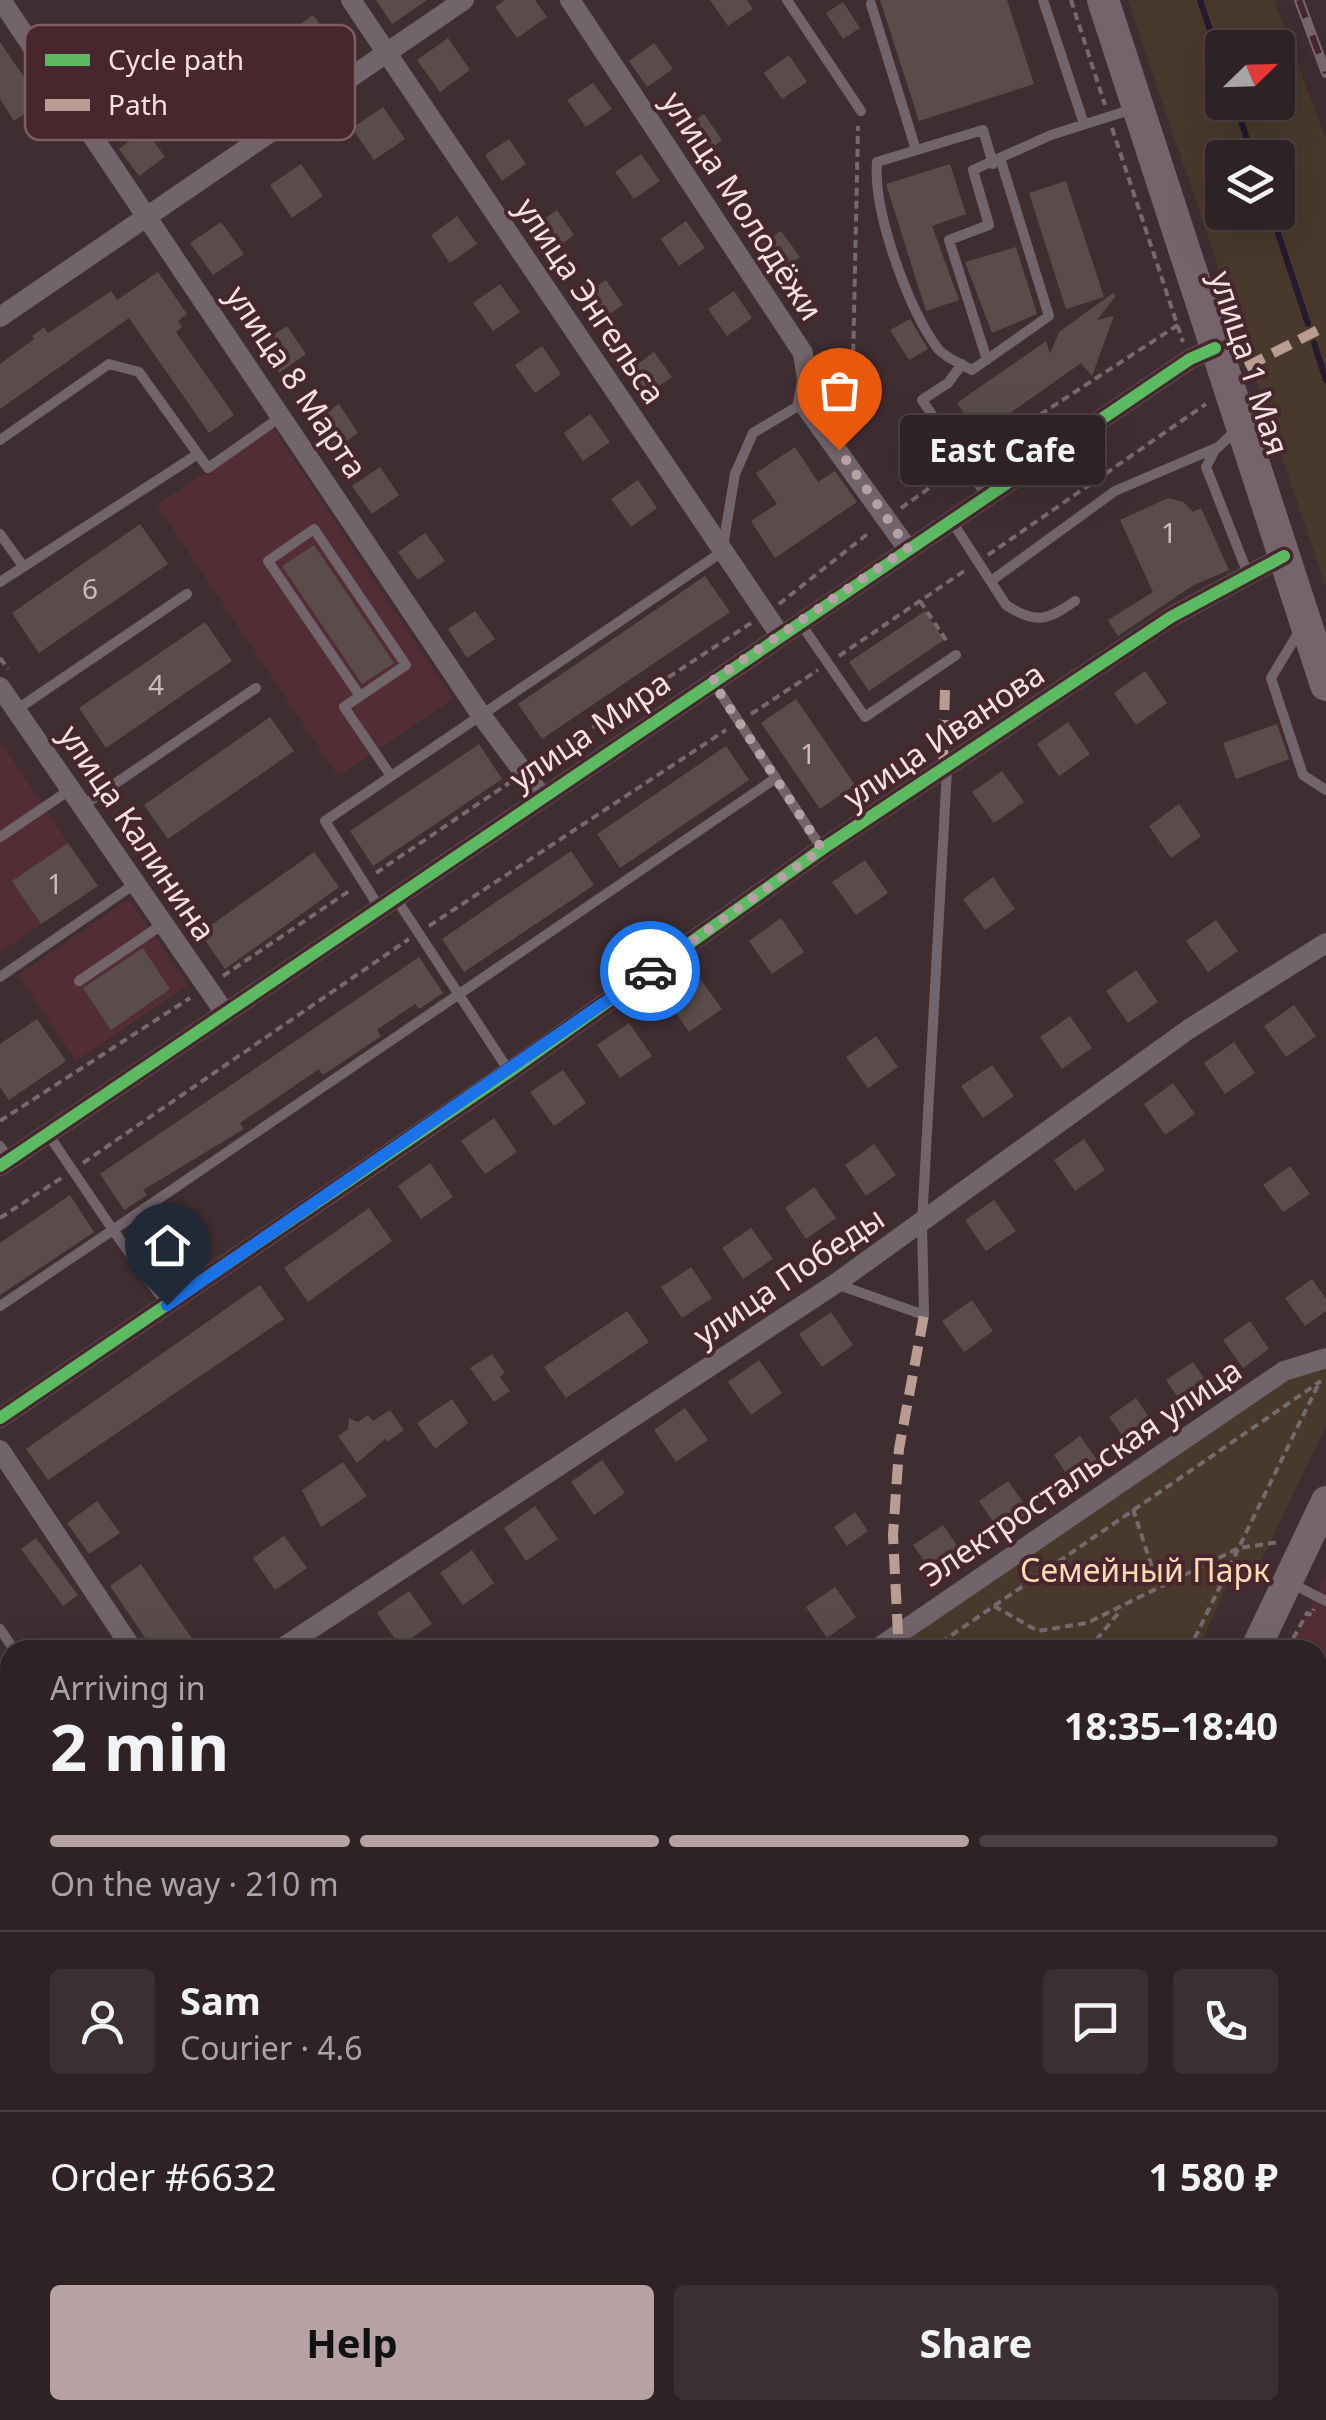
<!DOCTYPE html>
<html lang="en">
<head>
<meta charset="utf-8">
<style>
  :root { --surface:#2f2225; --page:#3b2f32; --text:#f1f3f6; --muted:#a7a4a7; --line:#4a3f42; --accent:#b6a2a5 }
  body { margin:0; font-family:"Noto Sans",sans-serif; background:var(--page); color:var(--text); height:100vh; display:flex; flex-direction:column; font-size:38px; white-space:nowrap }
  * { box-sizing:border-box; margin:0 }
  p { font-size:32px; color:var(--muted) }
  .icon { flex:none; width:55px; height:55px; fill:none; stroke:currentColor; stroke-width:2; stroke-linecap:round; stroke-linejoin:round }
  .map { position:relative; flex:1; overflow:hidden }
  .panel { position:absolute; left:0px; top:1640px; width:1328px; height:780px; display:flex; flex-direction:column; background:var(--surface); border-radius:30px 30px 0 0; box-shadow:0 10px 40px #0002,0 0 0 2px var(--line) }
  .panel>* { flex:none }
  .needle { width:65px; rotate:67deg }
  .fabs { position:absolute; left:1205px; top:30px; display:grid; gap:20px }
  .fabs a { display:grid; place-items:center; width:90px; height:90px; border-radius:10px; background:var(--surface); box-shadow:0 10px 40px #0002,0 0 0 2px var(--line); font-size:50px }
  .pin { position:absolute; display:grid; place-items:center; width:85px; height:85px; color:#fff; margin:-102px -42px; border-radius:50% 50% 50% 0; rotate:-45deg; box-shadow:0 0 10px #0007 }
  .pin .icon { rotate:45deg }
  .courier { position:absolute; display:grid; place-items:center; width:100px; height:100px; margin:-50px; border:8px solid #1a73e8; border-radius:50%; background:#fff; color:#222; box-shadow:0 2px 12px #0007 }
  .bubble { position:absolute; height:70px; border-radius:10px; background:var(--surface); box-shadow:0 10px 40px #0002,0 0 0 2px var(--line); font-size:32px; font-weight:700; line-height:70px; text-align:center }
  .head em { font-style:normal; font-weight:700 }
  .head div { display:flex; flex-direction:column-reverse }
  .head { display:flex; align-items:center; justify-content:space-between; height:170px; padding:0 50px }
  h1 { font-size:65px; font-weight:700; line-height:75px }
  .bar { display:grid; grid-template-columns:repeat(4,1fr); gap:15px 10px; align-content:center; height:120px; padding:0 50px }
  .bar i { height:12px; border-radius:8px; background:var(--line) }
  .bar .current { background:var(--accent) }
  .bar p { grid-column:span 4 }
  .line { display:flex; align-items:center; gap:25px; padding:0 50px; border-top:2px solid var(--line) }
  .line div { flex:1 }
  .round { display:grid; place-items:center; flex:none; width:105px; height:105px; border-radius:10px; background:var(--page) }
  .action { display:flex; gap:20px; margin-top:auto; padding:20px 50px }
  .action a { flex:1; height:115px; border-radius:10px; background:var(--accent); color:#111; font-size:40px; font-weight:700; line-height:115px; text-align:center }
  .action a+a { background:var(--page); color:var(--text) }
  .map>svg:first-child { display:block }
  .built { fill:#522d35 }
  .green { fill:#49392c; fill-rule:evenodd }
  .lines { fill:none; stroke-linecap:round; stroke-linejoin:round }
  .stream { stroke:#251831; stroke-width:6 }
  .building { fill:#5a4c4b }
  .path { stroke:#766a6e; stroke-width:4; stroke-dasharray:8 5; stroke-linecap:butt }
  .lane { stroke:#71646b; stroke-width:10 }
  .street { stroke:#71646b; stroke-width:20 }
  .secondary { stroke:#75656d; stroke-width:30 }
  .primary { stroke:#75646c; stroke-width:32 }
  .rail-casing { stroke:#75676c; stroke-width:10 }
  .rail { stroke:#47262d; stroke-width:6; stroke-dasharray:19; stroke-linecap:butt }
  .quiet { stroke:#b99d93; stroke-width:10; stroke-dasharray:20 10; stroke-linecap:butt }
  .cycleway-casing { stroke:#47262d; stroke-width:19 }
  .cycleway { stroke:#5cba63; stroke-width:12 }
  .done { stroke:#b6a2a5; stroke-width:10; stroke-dasharray:0 18 }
  .route { stroke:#1a73e8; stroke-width:12 }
  .labels { text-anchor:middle; stroke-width:8; stroke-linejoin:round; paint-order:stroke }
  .number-label { font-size:28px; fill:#cfbbbe }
  .street-label { font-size:32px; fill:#f6e0e4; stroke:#47262d }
  .park-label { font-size:32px; fill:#fed9b1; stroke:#47262d }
  .key { fill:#47262d; stroke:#7c5e64; stroke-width:2.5 }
  .key-label { font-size:28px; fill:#f6e0e4 }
</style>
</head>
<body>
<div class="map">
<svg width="1326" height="2420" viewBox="0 0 1326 2420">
  <rect width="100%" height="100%" fill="#3f2e31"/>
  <!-- built -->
  <path class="built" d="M273 428 453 699 338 776 157 505Z
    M0 741 68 843 13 881 41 924 0 952Z
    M129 899 188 985 76 1061 18 975Z
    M1326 1574V2420H1071L1076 2410H1318V1650H1290Z"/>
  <!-- green -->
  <path class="green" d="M1128 0H1274L1326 140V587ZM1222 48H1278V102H1222ZM1222 158H1278V212H1222Z
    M1326 1367V1425L1258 1568 1226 1587 1198 1650H892L1288 1379Z
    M644 2410H874L869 2420H651Z"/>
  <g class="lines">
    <!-- stream -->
    <path class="stream" d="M1200 0 1222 66
      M1235 102 1253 158
      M1271 212 1308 324
      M1314 343 1326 380"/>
  </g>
  <!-- building -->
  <path class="building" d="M376 0H427L392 24Z
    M505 0H535L547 17 517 38 495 7Z
    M710 0H747L753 9 728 26Z
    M880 0H1007L1034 84 919 121Z
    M843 2 860 28 843 39 826 13Z
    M313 15 334 43 307 63 286 35Z
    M448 38 470 70 440 92 417 60Z
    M0 42 41 102 14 121 0 99Z
    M654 43 673 69 647 87 629 61Z
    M789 55 807 82 782 99 764 73Z
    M593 83 612 109 586 127 567 100Z
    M383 107 405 139 374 160 352 128Z
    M704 114 722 140 697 158 678 131Z
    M145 129 165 157 139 176 119 149Z
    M509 139 526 164 502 181 485 155Z
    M641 154 660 181 634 199 615 172Z
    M301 164 323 196 292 218 270 185Z
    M950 164 966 214 932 226 959 300 926 311 886 184Z
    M1066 181 1104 297 1066 309 1029 193Z
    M557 210 574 235 550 252 533 227Z
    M457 216 477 244 450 263 431 235Z
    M686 221 705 248 679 266 661 239Z
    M221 222 244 254 213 275 190 243Z
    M781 231 800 257 774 275 756 248Z
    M1016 247 1037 314 992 333 965 262Z
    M158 272 187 314 178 321 182 327 176 332 234 415 209 433 129 318 0 409V364L34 339 32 336 44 327 48 333 111 291 117 300Z
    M606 280 623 305 599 321 582 296Z
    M500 284 520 312 493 331 473 303Z
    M734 291 752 318 727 336 708 309Z
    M1113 293 1116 296 1097 320 1114 316 1092 376 1081 363 979 435 957 403 1046 341 1050 354 1059 332Z
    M910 319 928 349 909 360 890 330Z
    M287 326 306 354 279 373 259 344Z
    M542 346 561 374 535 393 515 365Z
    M654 352 672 377 648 394 631 369Z
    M339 404 358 433 331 452 311 423Z
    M590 414 610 442 583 461 564 433Z
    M795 447 818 482 835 471 857 502 775 558 751 521 777 504 756 473Z
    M380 467 399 495 372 514 352 486Z
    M638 480 657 508 631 527 611 499Z
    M1168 498 1183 502 1193 512 1201 508 1229 570 1192 586 1118 636 1108 620 1153 592 1120 520Z
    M140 524 168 564 39 653 12 613Z
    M425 533 445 561 418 580 398 552Z
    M314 545 394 663 362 684 282 566Z
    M705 576 730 612 542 739 518 704Z
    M475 611 495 639 467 658 448 629Z
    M925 611 944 640 869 691 849 662Z
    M205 622 232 661 106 748 79 708Z
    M1145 671 1167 703 1136 725 1114 693Z
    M796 699 855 785 820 809 761 723Z
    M270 717 294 751 168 839 144 805Z
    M1068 722 1090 754 1059 776 1037 744Z
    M1277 724 1289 759 1236 779 1223 743Z
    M479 744 502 779 373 866 350 831Z
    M726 746 749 780 620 868 597 834Z
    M1002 771 1024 802 994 823 972 792Z
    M1179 804 1201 836 1171 858 1149 826Z
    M68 843 98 886 41 924 12 881Z
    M571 851 594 885 464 972 442 939Z
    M314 852 339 887 225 969 200 933Z
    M865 860 888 893 856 915 832 882Z
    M993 877 1015 909 985 930 963 899Z
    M781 918 804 952 772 974 749 941Z
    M1216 920 1238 951 1208 972 1186 941Z
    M143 948 170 989 111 1030 83 988Z
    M419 957 443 993 419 1009 415 1004 377 1030 381 1036 323 1075 319 1069 240 1123 244 1129 143 1190 147 1195 124 1210 100 1174Z
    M1136 970 1158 1002 1128 1023 1106 991Z
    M698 976 722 1009 689 1032 666 998Z
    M1294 1005 1316 1036 1286 1057 1264 1026Z
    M1070 1016 1092 1048 1062 1069 1040 1037Z
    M37 1019 66 1061 9 1100 0 1087V1044Z
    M629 1023 652 1056 620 1078 597 1045Z
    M876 1036 898 1067 868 1088 846 1057Z
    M1234 1042 1255 1073 1225 1094 1204 1063Z
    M992 1065 1014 1096 983 1118 961 1086Z
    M563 1070 586 1103 554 1126 530 1092Z
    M1173 1083 1195 1114 1165 1135 1144 1104Z
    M494 1118 517 1152 485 1174 461 1141Z
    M1084 1139 1105 1170 1075 1191 1054 1160Z
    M874 1144 896 1175 866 1196 845 1165Z
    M430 1163 453 1197 421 1219 398 1186Z
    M1290 1166 1310 1194 1283 1212 1263 1185Z
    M814 1187 836 1218 806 1239 785 1208Z
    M70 1195 94 1232 0 1295V1243Z
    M994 1200 1016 1231 986 1251 965 1220Z
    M369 1208 392 1241 308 1302 284 1268Z
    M751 1228 773 1259 743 1279 722 1248Z
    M691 1267 712 1298 682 1318 661 1287Z
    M1312 1279 1326 1299V1311L1305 1326 1285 1298Z
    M260 1285 284 1319 48 1480 26 1449Z
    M972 1300 993 1331 964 1352 942 1321Z
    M627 1311 649 1342 566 1398 544 1367Z
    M831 1312 853 1345 822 1367 799 1334Z
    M1250 1321 1269 1349 1243 1368 1223 1340Z
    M492 1354 505 1373 500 1377 510 1391 494 1402 470 1368Z
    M759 1360 782 1393 751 1415 728 1382Z
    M1193 1362 1212 1390 1185 1408 1166 1380Z
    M1136 1398 1155 1426 1129 1445 1109 1417Z
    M452 1399 468 1423 435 1449 417 1423Z
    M685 1408 708 1440 676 1462 654 1430Z
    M390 1410 404 1430 387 1442 385 1439 357 1463 338 1436 348 1429 349 1418 358 1422 368 1415 373 1421Z
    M1080 1436 1100 1464 1073 1483 1054 1455Z
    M602 1460 625 1493 594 1515 571 1482Z
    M343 1462 367 1496 321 1527 302 1490Z
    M1008 1481 1030 1512 1000 1532 979 1501Z
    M97 1501 120 1533 89 1554 67 1523Z
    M535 1506 558 1539 526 1561 504 1528Z
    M855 1512 868 1531 847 1546 834 1527Z
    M943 1525 964 1556 935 1576 913 1545Z
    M284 1536 307 1568 275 1590 253 1558Z
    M36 1538 78 1595 63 1606 21 1549Z
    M472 1550 494 1583 463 1605 440 1573Z
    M141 1564 163 1597 200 1650H154L146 1639 110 1586Z
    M835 1587 856 1617 827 1638 806 1607Z
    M409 1591 432 1624 400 1646 377 1613Z"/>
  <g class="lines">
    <!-- path -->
    <path class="path" d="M1071 0 1105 105
      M1112 128 1183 342
      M826 372 853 362 858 126
      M975 457 1181 323
      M901 508 955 470
      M988 555 1206 404
      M920 601 948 643
      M779 604 870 532
      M839 656 967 569
      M0 658 8 669
      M751 714 818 670
      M538 763 751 623
      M376 873 509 783
      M429 926 726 730
      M223 976 352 889
      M0 1121 190 998
      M83 1163 409 939
      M0 1218 63 1177
      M1133 1509 1158 1586
      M994 1606 1038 1631 1087 1623 1239 1548 1279 1542
      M930 1650 1321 1381
      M1088 1650 1120 1611
      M1189 1650 1318 1385
      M1287 1650 1307 1613 1312 1615 1314 1609
      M0 2312 10 2305
      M652 2410 658 2420
      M806 2410 813 2420
      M721 2420 722 2410
      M841 2420 846 2410"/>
    <!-- lane -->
    <path class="lane" d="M787 0 861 111
      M1043 0 1084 124
      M871 4 916 150
      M993 164 983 130 877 162C873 212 908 308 938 349 946 358 961 364 972 370L1049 316 1001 161
      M987 360 949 240 989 225 973 170 1051 135 1133 109
      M962 364 948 383 922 400 986 495
      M1235 431 1215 450 1206 467 1248 574
      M0 440 109 364 139 372 208 468 282 416
      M951 520 1006 605C1036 625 1048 620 1075 601
      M0 534 23 566
      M991 581 1115 491 1218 447
      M0 582 198 454
      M801 624 865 717 956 655
      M1300 630 1271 678 1303 775 1326 790
      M713 682 822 849
      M360 696 268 561 314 529 406 665 344 707 391 776
      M16 710 187 594
      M82 806 256 688
      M0 837 71 789
      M395 897 509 1071
      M379 907 325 821 722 552 735 474 753 433 803 403
      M0 977 136 883
      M79 981 163 924
      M0 1146 9 1159
      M836 1284 924 1315 922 1223 947 770
      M166 1304 113 1230 776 778
      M0 1306 113 1230 48 1134
      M1291 1583 1326 1601
      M0 1629 14 1650
      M0 1907 10 1900
      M0 2039 10 2054
      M0 2076 10 2069
      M0 2145 10 2139
      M0 2358 10 2373
      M36 2410 43 2420
      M0 2419 13 2410"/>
    <!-- street -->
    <path class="street" d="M1 0 481 715 542 797
      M351 0 780 635
      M570 0 803 353 807 380 803 403 907 548
      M0 317 464 0
      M0 687 225 1013
      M0 1166 1190 359 1215 348
      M0 1418 509 1072 822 849 1171 617 1284 556
      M0 1450 133 1650
      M279 1650 835 1284 1189 1029 1326 943
      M875 1650 1284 1371 1326 1358
      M0 2258 10 2251"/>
    <!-- secondary -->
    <path class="secondary" d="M1255 1650 1326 1501
      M0 1825 10 1840
      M397 2410 403 2420
      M887 2420 891 2410"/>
    <!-- primary -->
    <path class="primary" d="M1103 0 1326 685"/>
    <!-- rail casing -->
    <g class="rail-casing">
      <path id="rail" d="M1299 0 1326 73
        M1318 1988 1326 1969
        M1318 2030 1326 2011
        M1326 2177V2240
        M1222 2412V2410
        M1202 2416 1203 2410
        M1100 2420 1105 2410
        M1131 2420 1136 2410"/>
    </g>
    <!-- rail -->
    <use href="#rail" class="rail"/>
    <!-- quiet -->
    <path class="quiet" d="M1246 367 1326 326
      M945 690 943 756 947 770
      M898 1634 893 1535 899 1449 924 1315"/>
    <!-- cycleway casing -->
    <g class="cycleway-casing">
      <path id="cycleway" d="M0 1166 1190 359 1215 348
        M0 1418 509 1072 822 849 1171 617 1284 556"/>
    </g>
    <!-- cycleway -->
    <use href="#cycleway" class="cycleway"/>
  </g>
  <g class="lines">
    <!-- done -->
    <path class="done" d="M650 971 822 849 712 681 908 548 839 450"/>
    <!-- route -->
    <path class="route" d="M167 1305 650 971"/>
  </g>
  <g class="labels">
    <!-- number labels -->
    <g class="number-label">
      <text x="1169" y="543">1</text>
      <text x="90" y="599">6</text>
      <text x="156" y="695">4</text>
      <text x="808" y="764">1</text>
      <text x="55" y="894">1</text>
    </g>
    <!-- street labels -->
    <g class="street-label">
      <text transform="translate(742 206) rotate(57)" y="11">улица Молодёжи</text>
      <text transform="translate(590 301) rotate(56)" y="11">улица Энгельса</text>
      <text transform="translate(1249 363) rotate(72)" y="11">улица 1 Мая</text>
      <text transform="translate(296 382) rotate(56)" y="11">улица 8 Марта</text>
      <text transform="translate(590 731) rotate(-34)" y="11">улица Мира</text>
      <text transform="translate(944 736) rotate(-34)" y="11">улица Иванова</text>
      <text transform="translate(137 833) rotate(56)" y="11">улица Калинина</text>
      <text transform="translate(789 1277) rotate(-34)" y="11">улица Победы</text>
      <text transform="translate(1081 1473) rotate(-34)" y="11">Электростальская улица</text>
    </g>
    <!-- park labels -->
    <g class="park-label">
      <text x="1145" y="1582">Семейный Парк</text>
    </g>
  </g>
  <!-- legend -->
  <rect x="25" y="25" width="330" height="115" rx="15" class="key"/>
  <rect x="45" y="54" width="45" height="12" fill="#5cba63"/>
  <rect x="45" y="99" width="45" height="12" fill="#b99d93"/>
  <g class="key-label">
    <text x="108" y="70">Cycle path</text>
    <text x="108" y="115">Path</text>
  </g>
</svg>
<div class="fabs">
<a><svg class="needle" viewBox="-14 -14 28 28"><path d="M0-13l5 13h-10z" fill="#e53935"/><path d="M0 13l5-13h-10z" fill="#a7a4a7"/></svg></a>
<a><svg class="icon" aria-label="layers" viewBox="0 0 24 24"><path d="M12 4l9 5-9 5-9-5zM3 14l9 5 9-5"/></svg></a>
</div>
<div class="pin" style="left:839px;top:450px;background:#ea580c"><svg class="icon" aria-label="bag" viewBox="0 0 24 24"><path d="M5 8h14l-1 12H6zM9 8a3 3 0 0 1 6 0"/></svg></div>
<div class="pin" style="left:167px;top:1305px;background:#1f2937"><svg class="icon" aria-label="home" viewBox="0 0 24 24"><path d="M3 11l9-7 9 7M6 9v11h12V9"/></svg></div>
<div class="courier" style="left:650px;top:971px"><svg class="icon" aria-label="car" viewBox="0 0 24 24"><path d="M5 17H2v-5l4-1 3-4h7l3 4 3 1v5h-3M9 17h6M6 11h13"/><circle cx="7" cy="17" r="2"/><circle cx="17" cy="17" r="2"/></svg></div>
<div class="bubble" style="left:900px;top:415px;width:205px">East Cafe</div>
<section class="panel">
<div class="head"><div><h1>2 min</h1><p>Arriving in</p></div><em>18:35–18:40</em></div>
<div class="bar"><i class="current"></i><i class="current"></i><i class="current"></i><i></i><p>On the way · 210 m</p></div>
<div class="line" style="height:180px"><a class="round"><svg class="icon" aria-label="person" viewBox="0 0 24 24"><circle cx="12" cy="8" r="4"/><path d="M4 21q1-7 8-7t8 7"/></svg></a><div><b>Sam</b><p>Courier · 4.6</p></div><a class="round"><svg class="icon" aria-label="chat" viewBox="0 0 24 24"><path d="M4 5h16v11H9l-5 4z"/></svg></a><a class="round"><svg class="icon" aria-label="phone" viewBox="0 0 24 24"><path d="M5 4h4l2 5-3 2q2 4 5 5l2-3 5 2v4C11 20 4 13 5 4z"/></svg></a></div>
<div class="line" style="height:130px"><div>Order #6632</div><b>1 580 ₽</b></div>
<div class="action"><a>Help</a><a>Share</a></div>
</section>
</div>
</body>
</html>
